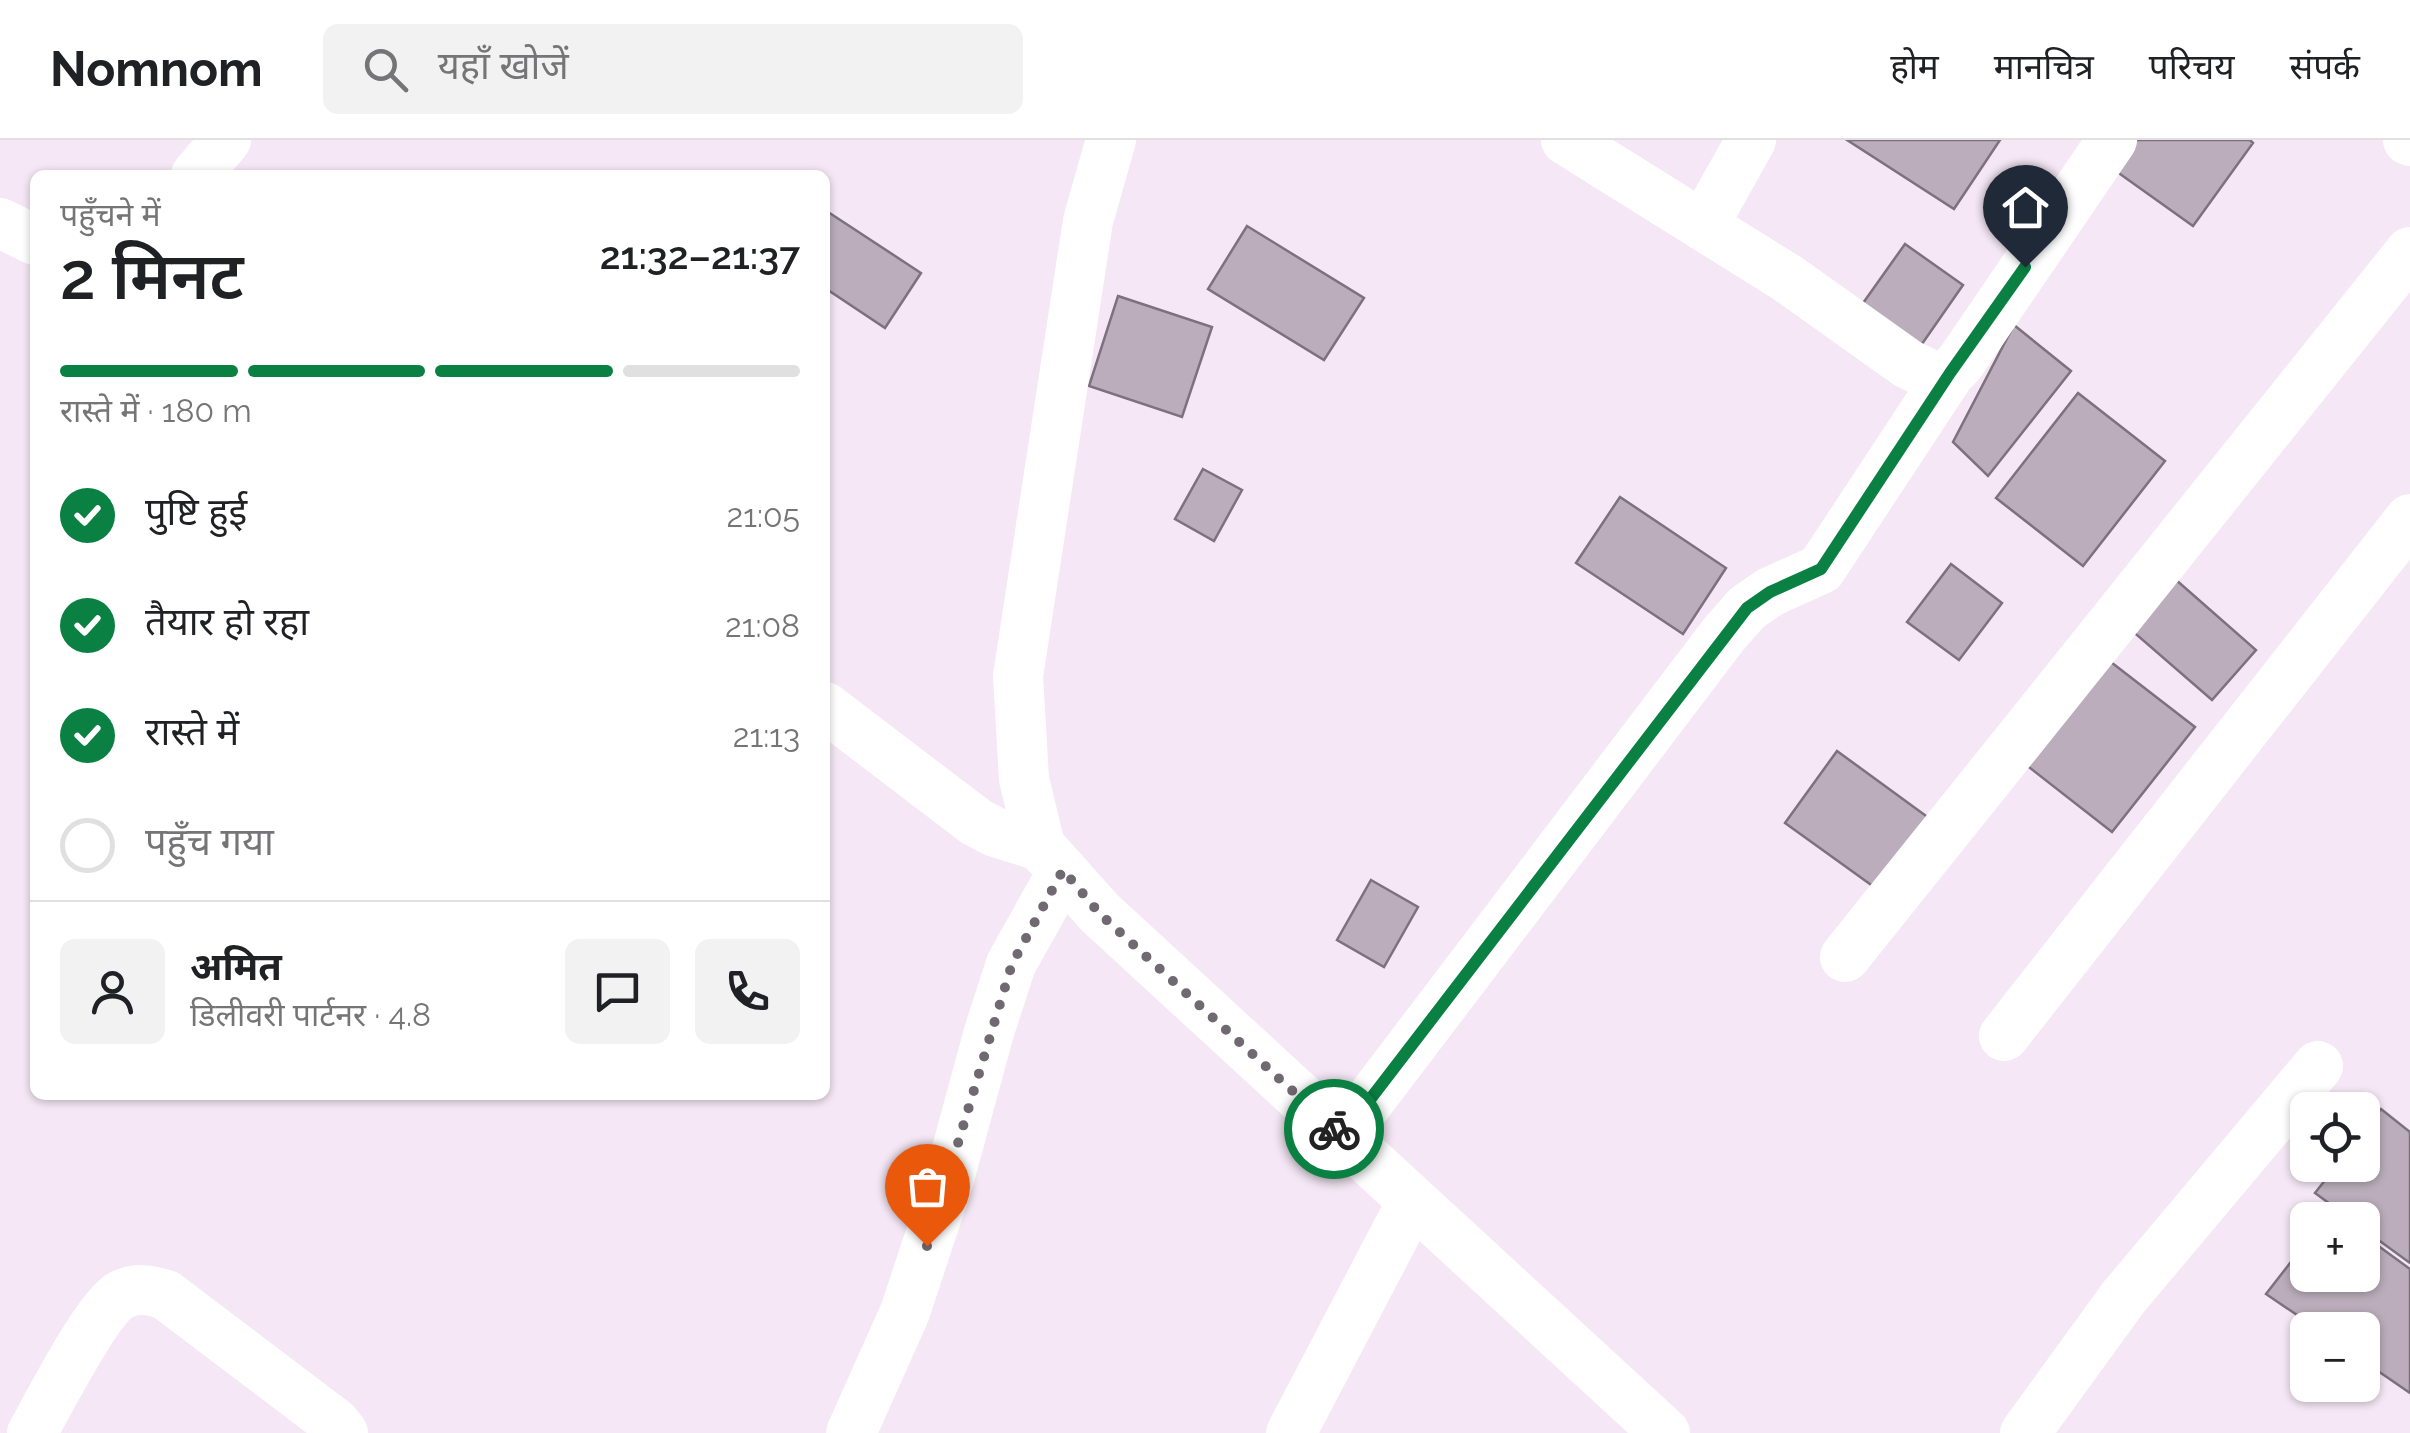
<!DOCTYPE html>
<html lang="hi">
<head>
<meta charset="utf-8">
<style>
  :root { --surface:#fff; --page:#f2f2f2; --text:#202124; --muted:#757577; --line:#e0e0e0; --accent:#0b8043 }
  body { margin:0; font-family:Raleway,"Noto Sans Devanagari",sans-serif; background:var(--page); color:var(--text); height:100vh; display:flex; flex-direction:column; font-size:38px; white-space:nowrap }
  * { box-sizing:border-box; margin:0 }
  p { font-size:32px; color:var(--muted) }
  .icon { flex:none; width:55px; height:55px; fill:none; stroke:currentColor; stroke-width:2; stroke-linecap:round; stroke-linejoin:round }
  .map { position:relative; flex:1; overflow:hidden }
  .sheet { position:absolute; left:30px; top:30px; width:800px; height:930px; display:flex; flex-direction:column; background:var(--surface); border-radius:15px; box-shadow:0 2px 8px #0004 }
  .sheet>* { flex:none }
  .tools { position:absolute; left:2290px; top:952px; display:grid; gap:20px }
  .tools a { display:grid; place-items:center; width:90px; height:90px; border-radius:15px; background:var(--surface); box-shadow:0 2px 8px #0004; font-size:50px }
  .pin { position:absolute; display:grid; place-items:center; width:85px; height:85px; color:#fff; margin:-102px -42px; border-radius:50% 50% 50% 0; rotate:-45deg; box-shadow:0 0 10px #0007 }
  .pin .icon { rotate:45deg }
  .courier { position:absolute; display:grid; place-items:center; width:100px; height:100px; margin:-50px; border:8px solid #0b8043; border-radius:50%; background:#fff; color:#222; box-shadow:0 2px 12px #0007 }
  .head em { font-style:normal; font-weight:600 }
  .head div { display:flex; flex-direction:column-reverse }
  .head { display:flex; align-items:center; justify-content:space-between; height:170px; padding:0 30px }
  h1 { font-size:65px; font-weight:600; line-height:75px }
  .bar { display:grid; grid-template-columns:repeat(4,1fr); gap:15px 10px; align-content:center; height:120px; padding:0 30px }
  .bar i { height:12px; border-radius:8px; background:var(--line) }
  .bar .active { background:var(--accent) }
  .bar p { grid-column:span 4 }
  .line { display:flex; align-items:center; gap:25px; padding:0 30px; border-top:2px solid var(--line) }
  .line div { flex:1 }
  .round { display:grid; place-items:center; flex:none; width:105px; height:105px; border-radius:15px; background:var(--page) }
  ol { padding:0 30px; list-style:none }
  li { display:flex; align-items:center; gap:30px; height:110px }
  li p { margin-inline-start:auto }
  li .icon { padding:10px; border-radius:50%; background:var(--accent); color:#fff; stroke-width:4 }
  li:last-child { color:var(--muted) }
  li i { width:55px; height:55px; border:5px solid var(--line); border-radius:50% }
  header { display:flex; align-items:center; gap:60px; box-sizing:border-box; height:140px; padding:0 50px; background:var(--surface); border-bottom:2px solid var(--line) }
  header strong { font-size:48px }
  nav { display:flex; gap:55px; margin-inline-start:auto; font-size:35px }
  .search { width:700px; height:90px; background:var(--page); display:flex; align-items:center; gap:25px; box-sizing:border-box; padding:0 35px; border-radius:15px; color:var(--muted); font-size:38px }
  .map>svg:first-child { display:block }
  .building { fill:#bbadbb; stroke:#7e717e; stroke-width:2.5 }
  .lines { fill:none; stroke-linecap:round; stroke-linejoin:round }
  .minor { stroke:#fff; stroke-width:50 }
  .done { stroke:#716971; stroke-width:10; stroke-dasharray:0 18 }
  .route { stroke:#0b8043; stroke-width:12 }
</style>
</head>
<body>
<header>
<strong>Nomnom</strong>
<div class="search"><svg class="icon" aria-label="search" viewBox="0 0 24 24"><circle cx="10" cy="10" r="6"/><path d="M15 15l6 6"/></svg>यहाँ खोजें</div>
<nav><a>होम</a><a>मानचित्र</a><a>परिचय</a><a>संपर्क</a></nav>
</header>
<div class="map">
<svg width="2410" height="1293" viewBox="0 0 2410 1293">
  <rect width="100%" height="100%" fill="#f5e7f5"/>
  <!-- building -->
  <path class="building" d="M1847 0H2000L1954 69Z
    M2123 0H2250L2253 3 2193 86 2106 24Z
    M825 70 921 133 885 188 825 148Z
    M1247 86 1364 158 1324 220 1208 149Z
    M1905 104 1963 145 1915 214 1856 173Z
    M1118 156 1212 187 1182 277 1089 246Z
    M2014 185 2071 231 1988 336 1953 302Z
    M2078 253 2165 321 2083 426 1996 358Z
    M1203 329 1242 350 1214 401 1175 379Z
    M1620 357 1726 428 1683 494 1576 423Z
    M1951 424 2002 463 1959 520 1907 482Z
    M2175 439 2256 510 2212 560 2130 489Z
    M2107 519 2195 587 2112 692 2025 624Z
    M1837 611 1933 681 1881 752 1785 683Z
    M1371 740 1418 767 1384 827 1337 800Z
    M2381 969 2410 992V1123L2362 1088V1080H2352L2315 1053 2337 1025H2362V993Z
    M2330 1070 2344 1080H2322Z
    M2362 1094 2410 1129V1253L2362 1220V1190H2319L2266 1154 2308 1100V1135H2362Z"/>
  <g class="lines">
    <!-- minor -->
    <path class="minor" d="M1111 0 1088 81 1018 536 1024 639 1040 706 1100 773 1665 1293
      M1566 0 1787 138 1908 224 1933 236 1950 233 1960 223 2112 0
      M2408 0 2410 1
      M196 35 226 0
      M0 83 35 100
      M1703 86 1751 0
      M825 567 976 682 995 692 1040 706
      M1845 817 2410 112
      M2004 896 2410 379
      M1342 997 1724 494 1747 468 1770 452 1821 429 1950 233
      M32 1293C48 1265 97 1168 121 1155 136 1147 151 1150 166 1155L335 1283 343 1293
      M851 1293 905 1172 949 1039 989 892 1011 824 1063 731
      M1291 1293 1412 1062
      M2025 1293 2123 1158 2318 926"/>
  </g>
  <g class="lines">
    <!-- done -->
    <path class="done" d="M927 1106 1012 824 1063 730 1100 774 1334 989"/>
    <!-- route -->
    <path class="route" d="M1334 989 1342 996 1747 468 1770 452 1821 429 1950 233 2025 127"/>
  </g>
</svg>
<div class="tools">
<a><svg class="icon" aria-label="locate" viewBox="0 0 24 24"><circle cx="12" cy="12" r="6"/><path d="M12 2v4M12 18v4M2 12h4M18 12h4"/></svg></a>
<a>+</a>
<a>−</a>
</div>
<div class="pin" style="left:927px;top:1106px;background:#ea580c"><svg class="icon" aria-label="bag" viewBox="0 0 24 24"><path d="M5 8h14l-1 12H6zM9 8a3 3 0 0 1 6 0"/></svg></div>
<div class="pin" style="left:2025px;top:127px;background:#1f2937"><svg class="icon" aria-label="home" viewBox="0 0 24 24"><path d="M3 11l9-7 9 7M6 9v11h12V9"/></svg></div>
<div class="courier" style="left:1334px;top:989px"><svg class="icon" aria-label="bike" viewBox="0 0 24 24"><circle cx="6" cy="16" r="4"/><circle cx="18" cy="16" r="4"/><path d="M6 16l4-8h5l3 8M10 8l3 8H6M13 5h3"/></svg></div>
<section class="sheet">
<div class="head"><div><h1>2 मिनट</h1><p>पहुँचने में</p></div><em>21:32–21:37</em></div>
<div class="bar"><i class="active"></i><i class="active"></i><i class="active"></i><i></i><p>रास्ते में · 180 m</p></div>
<ol>
<li><svg class="icon" aria-label="check" viewBox="0 0 24 24"><path d="M5 12l5 5 9-10"/></svg>पुष्टि हुई<p>21:05</p></li>
<li><svg class="icon" aria-label="check" viewBox="0 0 24 24"><path d="M5 12l5 5 9-10"/></svg>तैयार हो रहा<p>21:08</p></li>
<li><svg class="icon" aria-label="check" viewBox="0 0 24 24"><path d="M5 12l5 5 9-10"/></svg>रास्ते में<p>21:13</p></li>
<li><i></i>पहुँच गया</li>
</ol>
<div class="line" style="height:180px"><a class="round"><svg class="icon" aria-label="person" viewBox="0 0 24 24"><circle cx="12" cy="8" r="4"/><path d="M4 21q1-7 8-7t8 7"/></svg></a><div><b>अमित</b><p>डिलीवरी पार्टनर · 4.8</p></div><a class="round"><svg class="icon" aria-label="chat" viewBox="0 0 24 24"><path d="M4 5h16v11H9l-5 4z"/></svg></a><a class="round"><svg class="icon" aria-label="phone" viewBox="0 0 24 24"><path d="M5 4h4l2 5-3 2q2 4 5 5l2-3 5 2v4C11 20 4 13 5 4z"/></svg></a></div>
</section>
</div>
</body>
</html>
